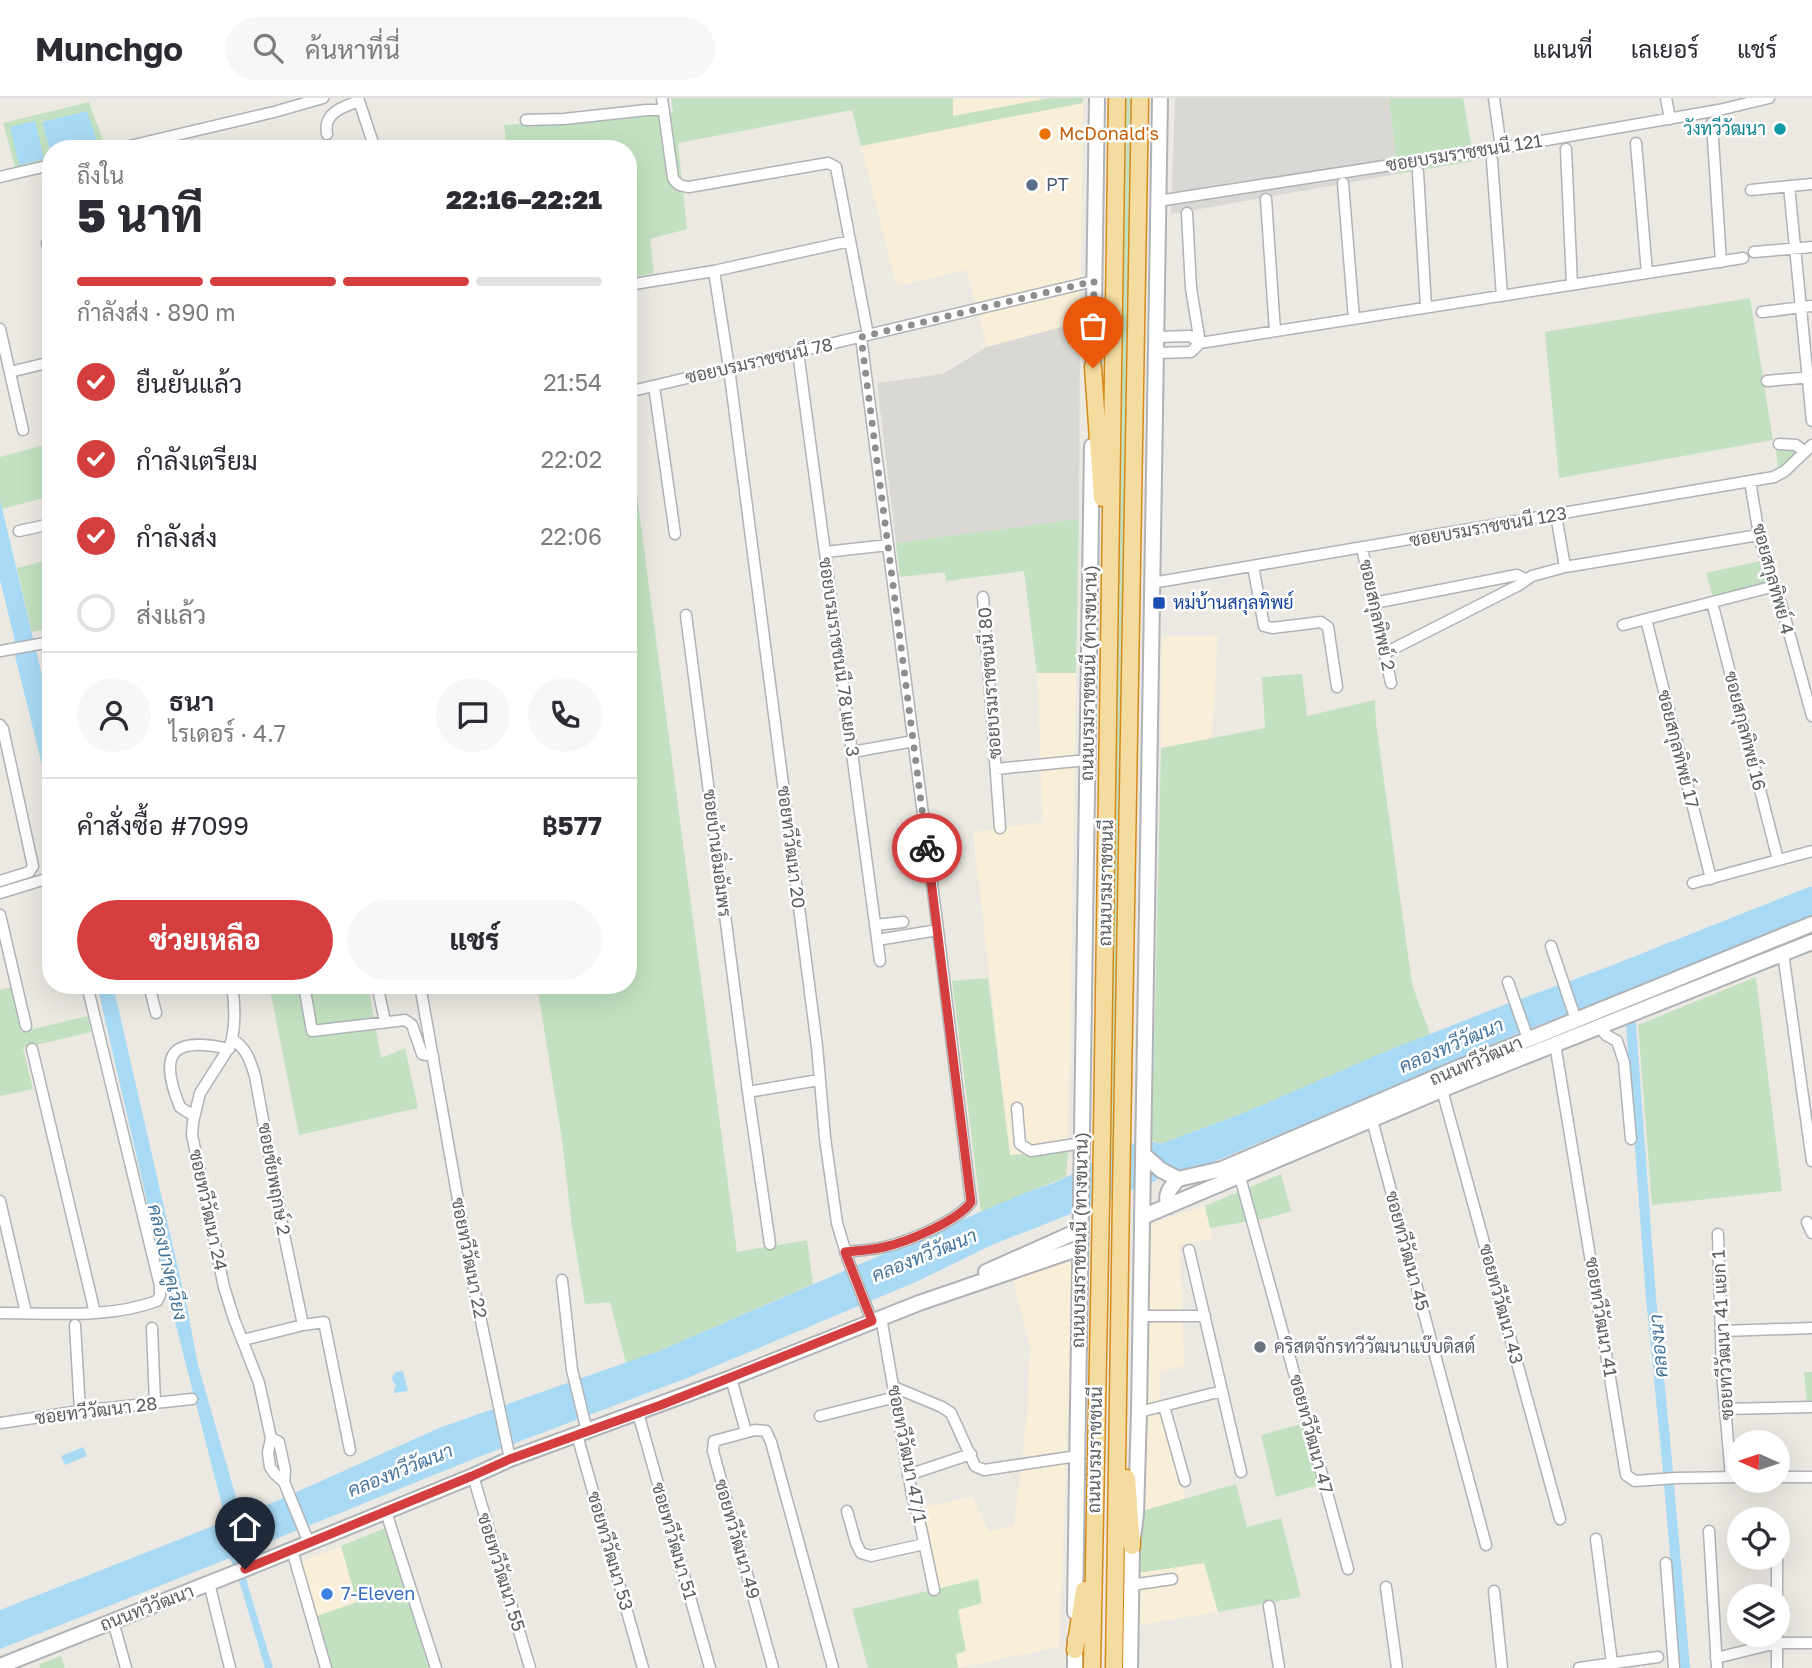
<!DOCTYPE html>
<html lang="th">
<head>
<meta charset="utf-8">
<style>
  :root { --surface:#fff; --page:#f7f7f7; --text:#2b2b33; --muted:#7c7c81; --line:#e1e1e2; --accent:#d53e3e }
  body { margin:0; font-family:"Golos Text",Sarabun,sans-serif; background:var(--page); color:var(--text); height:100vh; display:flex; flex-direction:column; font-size:26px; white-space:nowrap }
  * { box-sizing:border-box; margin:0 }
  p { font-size:23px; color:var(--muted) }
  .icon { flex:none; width:38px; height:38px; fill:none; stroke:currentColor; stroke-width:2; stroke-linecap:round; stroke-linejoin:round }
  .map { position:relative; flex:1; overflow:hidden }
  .side { position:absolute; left:42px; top:42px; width:595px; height:854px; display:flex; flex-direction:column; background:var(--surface); border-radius:28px; box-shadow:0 7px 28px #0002 }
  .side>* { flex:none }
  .needle { width:46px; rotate:273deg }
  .tools { position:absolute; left:1727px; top:1332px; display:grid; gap:14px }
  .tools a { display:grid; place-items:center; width:63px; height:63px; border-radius:50%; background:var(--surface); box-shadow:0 7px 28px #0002; font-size:35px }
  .pin { position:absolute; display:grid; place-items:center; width:60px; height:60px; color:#fff; margin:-72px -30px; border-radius:50% 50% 50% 0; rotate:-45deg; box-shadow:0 0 7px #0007 }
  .pin .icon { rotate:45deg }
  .courier { position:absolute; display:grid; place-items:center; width:70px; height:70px; margin:-35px; border:5px solid #d53e3e; border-radius:50%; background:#fff; color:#222; box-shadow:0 2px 9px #0007 }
  .head em { font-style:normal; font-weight:800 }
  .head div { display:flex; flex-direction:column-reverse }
  .head { display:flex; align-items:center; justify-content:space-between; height:119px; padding:0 35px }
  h1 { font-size:46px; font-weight:800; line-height:52px }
  .bar { display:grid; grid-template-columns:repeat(4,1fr); gap:10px 7px; align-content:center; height:84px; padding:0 35px }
  .bar i { height:9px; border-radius:5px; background:var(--line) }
  .bar .selected { background:var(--accent) }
  .bar p { grid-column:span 4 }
  .line { display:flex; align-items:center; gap:18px; padding:0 35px; border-top:2px solid var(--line) }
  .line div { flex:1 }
  .round { display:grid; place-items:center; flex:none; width:74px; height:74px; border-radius:37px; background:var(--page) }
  ol { padding:0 35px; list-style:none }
  li { display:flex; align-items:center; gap:21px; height:77px }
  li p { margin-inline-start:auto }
  li .icon { padding:7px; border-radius:50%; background:var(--accent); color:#fff; stroke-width:4 }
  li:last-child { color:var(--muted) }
  li i { width:38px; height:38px; border:4px solid var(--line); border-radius:50% }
  .button { display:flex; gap:14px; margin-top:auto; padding:14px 35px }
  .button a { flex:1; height:80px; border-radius:42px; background:var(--accent); color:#fff; font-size:28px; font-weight:800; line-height:80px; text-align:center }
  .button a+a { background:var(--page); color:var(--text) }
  header { display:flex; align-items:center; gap:42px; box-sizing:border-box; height:98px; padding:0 35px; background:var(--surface); border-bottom:2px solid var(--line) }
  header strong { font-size:33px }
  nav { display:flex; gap:38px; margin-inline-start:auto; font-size:24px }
  .search { width:490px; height:63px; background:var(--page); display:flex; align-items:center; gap:18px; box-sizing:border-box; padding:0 24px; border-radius:38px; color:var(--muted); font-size:26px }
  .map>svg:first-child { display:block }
  .commercial { fill:#f9efd9 }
  .industrial { fill:#dad8d4 }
  .green { fill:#c3e1c1 }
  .water { fill:#a9daf5 }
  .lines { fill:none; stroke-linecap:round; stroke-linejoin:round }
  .canal { stroke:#a9daf5; stroke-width:10 }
  .minor-casing { stroke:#afb3b6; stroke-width:13 }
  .secondary-casing { stroke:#afb2b6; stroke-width:18 }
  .trunk-casing { stroke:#d58b19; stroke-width:19 }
  .minor { stroke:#fff; stroke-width:10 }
  .secondary { stroke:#fff; stroke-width:14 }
  .trunk { stroke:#f4dba0; stroke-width:16 }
  .done { stroke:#8d8f8e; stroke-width:7; stroke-dasharray:0 12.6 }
  .route { stroke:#d53e3e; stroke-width:9 }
  .culture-dot { fill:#0f9aa8; stroke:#fff; stroke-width:2.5 }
  .food-dot { fill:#e8710a; stroke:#fff; stroke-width:2.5 }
  .service-dot { fill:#5c6f8a; stroke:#fff; stroke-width:2.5 }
  .transit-dot { fill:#1a4fb4; stroke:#fff; stroke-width:2.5 }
  .worship-dot { fill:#6b7280; stroke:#fff; stroke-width:2.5 }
  .shop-dot { fill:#3f7fe0; stroke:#fff; stroke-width:2.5 }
  .labels { text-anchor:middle; stroke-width:5; stroke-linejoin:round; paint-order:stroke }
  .culture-label { font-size:18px; fill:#0d838f; stroke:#fff; text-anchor:end }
  .food-label { font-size:18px; fill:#c56008; stroke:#fff; text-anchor:start }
  .street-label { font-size:18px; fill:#5a5e61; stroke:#fff }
  .service-label { font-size:18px; fill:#4e5e75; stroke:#fff; text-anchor:start }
  .transit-label { font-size:18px; fill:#164399; stroke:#fff; text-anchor:start }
  .worship-label { font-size:18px; fill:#5b616d; stroke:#fff; text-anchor:start }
  .shop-label { font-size:18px; fill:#366cbe; stroke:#fff; text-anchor:start }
  .water-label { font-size:19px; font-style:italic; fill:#46769c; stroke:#fff }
</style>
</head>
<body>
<header>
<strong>Munchgo</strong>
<div class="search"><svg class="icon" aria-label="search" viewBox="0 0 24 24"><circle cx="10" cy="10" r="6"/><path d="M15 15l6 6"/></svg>ค้นหาที่นี่</div>
<nav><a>แผนที่</a><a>เลเยอร์</a><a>แชร์</a></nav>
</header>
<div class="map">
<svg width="1812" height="1570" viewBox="0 0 1812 1570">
  <rect width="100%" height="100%" fill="#ebe9e2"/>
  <!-- commercial -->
  <path class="commercial" d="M953 0H1039V2L953 18Z
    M1083 5 1080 224 987 249 967 172 896 188 861 48Z
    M1218 538 1212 640 1161 650 1162 539Z
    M1037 575H1076L1068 1053 1010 1057 973 734 1043 724Z
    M1205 1108 1213 1140 1180 1148 1184 1268 1160 1274V1315L1186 1401 1142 1413 1149 1126Z
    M1070 1160 1072 1162 1074 1172 1059 1549 958 1570 956 1556 965 1552 957 1512 939 1490 921 1409 973 1399 989 1434 1014 1427 1027 1318 1030 1248 1013 1182Z
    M341 1448 357 1505 317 1518 299 1465Z
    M1204 1465 1218 1514 1139 1527 1138 1475Z"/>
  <!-- industrial -->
  <path class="industrial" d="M1175 0H1389L1398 76 1171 116Z
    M1080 224 1079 421 896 445 877 285 943 276 987 249Z"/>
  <!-- green -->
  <path class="green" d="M671 0H953V18L1050 0H1083V5L861 48 852 12 678 45 687 131 650 141 654 175 628 180V51H507L504 27 673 14Z
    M1122 0H1133L1115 1051 1106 1056Z
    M1389 0H1463L1474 63 1398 76Z
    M89 4 106 51H79L98 45 42 23 51 56V72L18 80 3 25Z
    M1750 200 1773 342 1559 380 1545 234Z
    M51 345V365L49 366 51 375V398L2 411 0 402V359Z
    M1792 348 1800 353 1794 360 1778 372 1776 350Z
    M632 360 737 1154 807 1142 813 1186 659 1253 626 1265 610 1204 585 1206 572 1128 562 1042 537 887H628V361Z
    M1079 421 1076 575H1037L1024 473 946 483 945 474 900 479 896 445Z
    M51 461V530L32 534 17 470Z
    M1764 462 1771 485 1713 499 1706 475Z
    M1302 576 1307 618 1375 602 1376 625 1412 886 1430 936 1246 1014 1160 1046 1152 1042 1161 650 1265 630 1262 579Z
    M1756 879 1782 1093 1652 1107 1638 927Z
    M988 880 1010 1057 1068 1053 1066 1079 981 1114 952 883Z
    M269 887H368L381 960 405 950 418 1010 299 1037Z
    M11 889 21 934 88 918 91 934 23 950 33 991 0 998V892Z
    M1281 1076 1291 1113 1268 1120 1210 1130 1205 1108Z
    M1804 1274H1812V1305H1807Z
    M1301 1326 1318 1387 1276 1399 1261 1337Z
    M1236 1386 1247 1429 1281 1420 1301 1499 1218 1514 1204 1465 1138 1475 1142 1413Z
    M385 1430 429 1570H332L317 1518 357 1504 341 1448Z
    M978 1481 982 1505 958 1512 966 1553 956 1556 958 1570H868L852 1511Z
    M61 1558 65 1570H40L39 1566Z"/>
  <!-- water -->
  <path class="water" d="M87 13 98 46 79 51H51V56L42 24Z
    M35 23 44 61 19 67 10 29Z
    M0 402 51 615V703L15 558 14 539 0 482Z
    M1809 789H1812V819L1519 935 1204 1068 1187 1073 1172 1071 1155 1083 994 1146 918 1183 687 1280 481 1358 241 1455 248 1488 273 1570H265L241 1489 230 1460 0 1551V1512L226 1423 174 1220 97 887H113L188 1214 198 1267 235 1396 243 1416 279 1402 439 1330 659 1253 1022 1096C1038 1090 1054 1086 1069 1078 1092 1065 1134 1035 1160 1046L1246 1014 1387 953 1504 907 1613 867Z
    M403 1273 408 1293 395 1295 394 1292 396 1287 393 1284 392 1279 396 1274Z
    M83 1349 87 1358 65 1367 61 1358Z"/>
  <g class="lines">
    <!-- canal -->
    <path class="canal" d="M1631 926 1651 1200 1666 1352 1685 1570"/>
    <!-- minor casing -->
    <g class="minor-casing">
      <path id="minor" d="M358 0 375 51
        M662 0 673 80C677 87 681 88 689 89L828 65 836 69 868 237
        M1494 0 1501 50
        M1666 0 1670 21
        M526 22 564 21 647 12H664
        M1712 25 1721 164
        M327 36C323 15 342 9 359 3
        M1636 45 1647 175
        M117 51 274 14 323 0
        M1566 51 1572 187
        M1492 62 1502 198
        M1418 74 1426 209
        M0 79 51 67
        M1343 85 1354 221
        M1789 88 1812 323
        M1751 92 1812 86
        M1266 101 1275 233
        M1158 103 1501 50 1719 12 1769 0
        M1187 115 1191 190 1200 245 1743 160
        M47 145 51 161
        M1754 154 1812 149
        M714 173 729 270 817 948 825 1040 837 1125 848 1162 872 1223
        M628 187 714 173 850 143
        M1762 214 1812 208
        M0 231 23 332
        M798 254 880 863
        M1156 255 1191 254 1200 245 1190 238 1156 239
        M10 274 51 264
        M1767 283 1811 279
        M654 288 675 436
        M628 294 1094 183
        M1779 346 1796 347 1805 354
        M1750 383 1759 437 1770 477 1782 509 1812 618
        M1556 417 1565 469
        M19 433 51 426
        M1362 450 1391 585
        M825 454 888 447
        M1253 468 1264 528 1272 530 1321 524 1328 529 1337 589
        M1152 485 1774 379 1785 373 1812 347
        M983 499 1000 730
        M1712 504 1778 762
        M1374 505 1517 477 1525 481
        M686 517 748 994 770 1146
        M1646 521 1711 781
        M1623 527 1775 488
        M0 553 51 544
        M1385 555 1519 487 1532 478 1565 469 1759 437
        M0 627 3 631 33 768 29 774 0 783
        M852 654 914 643
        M996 671 1087 662
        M1693 785 1812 753
        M0 795 46 781H51
        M0 817 26 928
        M875 827 903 824
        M877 842 938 832
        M1551 848 1576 922
        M1783 855 1812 1063
        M1508 884 1528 941
        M149 887 156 915
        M232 887C235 907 236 929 230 948L200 995 193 1024 192 1037 224 1189 234 1221 259 1285 271 1340 268 1355 270 1369 275 1376 284 1384
        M304 887 312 933 405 922 412 927 422 956 433 958
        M377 887 385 923
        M420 887 471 1175 510 1361
        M1599 929 1606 937 1617 943 1624 964 1631 1041
        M232 941C247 951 250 962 255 978L283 1132 303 1227
        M1555 946 1626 1377 1635 1383 1676 1380 1740 1379
        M32 951 95 1215
        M1442 992 1560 1421
        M748 994 819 982
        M1017 1010 1020 1046 1031 1053 1082 1045
        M194 1018 180 1009C158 955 171 938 229 951
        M1372 1022 1486 1447
        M1240 1079 1348 1471
        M0 1103 26 1215
        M1807 1124 1812 1135
        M1718 1136 1722 1275 1731 1379
        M845 1154C858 1153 871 1152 884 1149 907 1144 958 1123 971 1104L938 832 861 239
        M562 1182 572 1272 587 1333
        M0 1215C52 1215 108 1221 157 1203L160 1197V1188L87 887
        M1140 1218H1205
        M881 1219 912 1397 921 1430 934 1492
        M75 1227 80 1313
        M152 1230 155 1305
        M1722 1233 1812 1230
        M243 1242 303 1227 324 1224 350 1352
        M731 1280 746 1334
        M894 1289 942 1309 951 1315 975 1368 984 1372 1077 1358
        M1222 1293 1241 1374
        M1164 1308 1185 1383
        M1725 1311 1812 1309
        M1139 1314 1222 1293 1189 1152
        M638 1315 710 1570
        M820 1318 896 1299
        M0 1325 80 1313 192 1301
        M577 1337 643 1570
        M271 1340 279 1344 285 1372 284 1384 309 1445
        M908 1377 971 1356
        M473 1378 530 1570
        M1778 1379H1812
        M847 1413 856 1445 861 1455 871 1458 924 1446
        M386 1414 436 1570
        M1709 1433 1717 1570
        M1596 1441 1612 1565
        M292 1452 326 1570
        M1666 1465 1674 1570
        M209 1485 230 1570
        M1131 1487 1172 1481
        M1386 1489 1397 1570
        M1494 1493 1502 1570
        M1777 1498V1460
        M1269 1508 1279 1570
        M113 1523 126 1570
        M1716 1560 1777 1545H1812
        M773 1570 713 1353 714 1343 755 1332 766 1333 771 1344 833 1570
        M1579 1570 1658 1559
        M1777 1570V1536"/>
    </g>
    <!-- secondary casing -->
    <g class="secondary-casing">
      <path id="secondary" d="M1093 279 1097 0
        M1144 1057 1161 1072 1178 1081 1222 1071 1448 974 1812 826
        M1169 1108C1164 1097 1170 1090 1178 1081
        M1142 1119 1458 985 1812 844
        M986 1174 1080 1132
        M1075 1514 1092 348
        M0 1568 245 1471 473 1378 510 1361 731 1280 919 1205 1080 1150
        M1075 1570V1541
        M1130 1570 1132 1448 1136 1416 1139 1314 1160 0"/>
    </g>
    <!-- trunk casing -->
    <g class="trunk-casing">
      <path id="trunk" d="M1093 269 1102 400
        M1127 1380 1132 1448
        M1075 1552 1084 1492
        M1092 1570 1101 1104 1117 0
        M1114 1570 1121 1099 1140 0"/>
    </g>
    <!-- minor -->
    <use href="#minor" class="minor"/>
    <!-- secondary -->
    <use href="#secondary" class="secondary"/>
    <!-- trunk -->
    <use href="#trunk" class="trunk"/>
  </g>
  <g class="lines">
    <!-- done -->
    <path class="done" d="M927 750 861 239 1094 183 1093 270"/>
    <!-- route -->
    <path class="route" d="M245 1471 472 1378 510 1361 661 1307 872 1223 845 1154C858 1153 871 1152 884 1149 907 1144 958 1123 971 1104L927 750"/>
  </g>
  <!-- markers -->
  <circle class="culture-dot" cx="1780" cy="31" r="7"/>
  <circle class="food-dot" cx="1045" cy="36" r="7"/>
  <circle class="service-dot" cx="1032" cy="87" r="7"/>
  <rect class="transit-dot" x="1152" y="498" width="14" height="14" rx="3.5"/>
  <circle class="worship-dot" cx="1260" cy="1249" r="7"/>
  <circle class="shop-dot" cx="327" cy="1496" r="7"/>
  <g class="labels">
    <!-- culture labels -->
    <g class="culture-label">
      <text x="1766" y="37">วังทวีวัฒนา</text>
    </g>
    <!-- food labels -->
    <g class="food-label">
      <text x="1059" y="42">McDonald's</text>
    </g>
    <!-- street labels -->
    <g class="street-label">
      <text transform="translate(1464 55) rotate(-9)" y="6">ซอยบรมราชชนนี 121</text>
      <text transform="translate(759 263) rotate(-13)" y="6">ซอยบรมราชชนนี 78</text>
      <text transform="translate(1488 429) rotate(-10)" y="6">ซอยบรมราชชนนี 123</text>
      <text transform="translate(1773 481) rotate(75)" y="6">ซอยสกุลทิพย์ 4</text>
      <text transform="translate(1377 517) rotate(78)" y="6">ซอยสกุลทิพย์ 2</text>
      <text transform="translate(839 559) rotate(82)" y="6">ซอยบรมราชชนนี 78 แยก 3</text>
      <text transform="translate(1089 575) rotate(-89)" y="6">ถนนบรมราชชนนี (ทางขนาน)</text>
      <text transform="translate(990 585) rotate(-94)" y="6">ซอยบรมราชชนนี 80</text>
      <text transform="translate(1745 633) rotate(76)" y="6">ซอยสกุลทิพย์ 16</text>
      <text transform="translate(1678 651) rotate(76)" y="6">ซอยสกุลทิพย์ 17</text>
      <text transform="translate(791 749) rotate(83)" y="6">ซอยทวีวัฒนา 20</text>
      <text transform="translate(717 755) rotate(83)" y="6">ซอยบ้านอิ่มอัมพร</text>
      <text transform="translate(1106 785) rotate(-89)" y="6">ถนนบรมราชชนนี</text>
      <text transform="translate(1476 963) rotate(-23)" y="6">ถนนทวีวัฒนา</text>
      <text transform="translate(274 1081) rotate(80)" y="6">ซอยชัยพฤกษ์ 2</text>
      <text transform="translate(208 1112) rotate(78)" y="6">ซอยทวีวัฒนา 24</text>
      <text transform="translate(1080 1142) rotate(-89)" y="6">ถนนบรมราชชนนี (ทางขนาน)</text>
      <text transform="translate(1407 1153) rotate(75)" y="6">ซอยทวีวัฒนา 45</text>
      <text transform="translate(469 1160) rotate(79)" y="6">ซอยทวีวัฒนา 22</text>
      <text transform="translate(1501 1206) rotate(75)" y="6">ซอยทวีวัฒนา 43</text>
      <text transform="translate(1601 1219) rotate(81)" y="6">ซอยทวีวัฒนา 41</text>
      <text transform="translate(1723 1237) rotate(-93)" y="6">ซอยทวีวัฒนา 41 แยก 1</text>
      <text transform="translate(96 1313) rotate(-7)" y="6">ซอยทวีวัฒนา 28</text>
      <text transform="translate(1311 1336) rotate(75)" y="6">ซอยทวีวัฒนา 47</text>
      <text transform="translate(1095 1352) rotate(-89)" y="6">ถนนบรมราชชนนี</text>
      <text transform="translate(907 1356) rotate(79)" y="6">ซอยทวีวัฒนา 47/1</text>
      <text transform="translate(737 1441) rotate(74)" y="6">ซอยทวีวัฒนา 49</text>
      <text transform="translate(674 1443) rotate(74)" y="6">ซอยทวีวัฒนา 51</text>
      <text transform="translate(610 1453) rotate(74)" y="6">ซอยทวีวัฒนา 53</text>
      <text transform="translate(501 1474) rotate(73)" y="6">ซอยทวีวัฒนา 55</text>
      <text transform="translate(147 1510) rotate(-21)" y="6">ถนนทวีวัฒนา</text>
    </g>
    <!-- service labels -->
    <g class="service-label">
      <text x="1046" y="93">PT</text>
    </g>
    <!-- transit labels -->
    <g class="transit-label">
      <text x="1173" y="511">หม่บ้านสกุลทิพย์</text>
    </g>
    <!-- worship labels -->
    <g class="worship-label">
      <text x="1274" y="1255">คริสตจักรทวีวัฒนาแบ๊บติสต์</text>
    </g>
    <!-- shop labels -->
    <g class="shop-label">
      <text x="341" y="1502">7-Eleven</text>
    </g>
    <!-- water labels -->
    <g class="water-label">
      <text transform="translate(1451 947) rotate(-23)" y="7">คลองทวีวัฒนา</text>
      <text transform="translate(924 1157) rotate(-22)" y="7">คลองทวีวัฒนา</text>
      <text transform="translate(168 1164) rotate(77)" y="7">คลองบางคูเวียง</text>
      <text transform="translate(1658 1248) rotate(-95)" y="7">คลองนา</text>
      <text transform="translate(400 1372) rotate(-22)" y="7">คลองทวีวัฒนา</text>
    </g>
  </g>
</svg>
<div class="tools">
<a><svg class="needle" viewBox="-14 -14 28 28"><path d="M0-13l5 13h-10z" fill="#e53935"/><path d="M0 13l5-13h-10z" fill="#7c7c81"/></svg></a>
<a><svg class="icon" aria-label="locate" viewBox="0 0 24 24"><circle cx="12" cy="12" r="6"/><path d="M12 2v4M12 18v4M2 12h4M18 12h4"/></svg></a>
<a><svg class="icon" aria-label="layers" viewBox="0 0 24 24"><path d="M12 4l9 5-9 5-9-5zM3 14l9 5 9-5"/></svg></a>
</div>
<div class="pin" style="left:1093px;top:270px;background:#ea580c"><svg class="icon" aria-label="bag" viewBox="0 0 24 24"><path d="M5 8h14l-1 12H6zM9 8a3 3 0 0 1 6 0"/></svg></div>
<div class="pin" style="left:245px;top:1471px;background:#1f2937"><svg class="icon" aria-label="home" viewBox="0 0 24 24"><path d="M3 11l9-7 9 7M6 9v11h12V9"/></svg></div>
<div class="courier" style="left:927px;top:750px"><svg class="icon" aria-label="bike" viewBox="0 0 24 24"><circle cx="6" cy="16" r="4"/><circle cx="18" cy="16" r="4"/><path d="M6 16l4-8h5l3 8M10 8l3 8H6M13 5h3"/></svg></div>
<section class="side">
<div class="head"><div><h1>5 นาที</h1><p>ถึงใน</p></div><em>22:16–22:21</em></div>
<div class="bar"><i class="selected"></i><i class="selected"></i><i class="selected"></i><i></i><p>กำลังส่ง · 890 m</p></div>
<ol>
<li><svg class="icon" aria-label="check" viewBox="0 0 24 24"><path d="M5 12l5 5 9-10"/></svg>ยืนยันแล้ว<p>21:54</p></li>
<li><svg class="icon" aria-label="check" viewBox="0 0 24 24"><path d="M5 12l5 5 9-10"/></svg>กำลังเตรียม<p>22:02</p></li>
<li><svg class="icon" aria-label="check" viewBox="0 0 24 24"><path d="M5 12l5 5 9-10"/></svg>กำลังส่ง<p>22:06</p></li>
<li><i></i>ส่งแล้ว</li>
</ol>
<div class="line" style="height:126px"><a class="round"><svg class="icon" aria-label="person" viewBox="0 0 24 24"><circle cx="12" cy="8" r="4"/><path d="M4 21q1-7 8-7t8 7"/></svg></a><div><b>ธนา</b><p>ไรเดอร์ · 4.7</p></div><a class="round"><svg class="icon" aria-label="chat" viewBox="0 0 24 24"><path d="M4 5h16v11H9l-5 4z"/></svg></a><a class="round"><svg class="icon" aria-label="phone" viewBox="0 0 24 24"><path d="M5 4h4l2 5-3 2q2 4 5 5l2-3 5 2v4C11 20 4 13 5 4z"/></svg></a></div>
<div class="line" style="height:91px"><div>คำสั่งซื้อ #7099</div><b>฿577</b></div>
<div class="button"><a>ช่วยเหลือ</a><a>แชร์</a></div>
</section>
</div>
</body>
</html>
